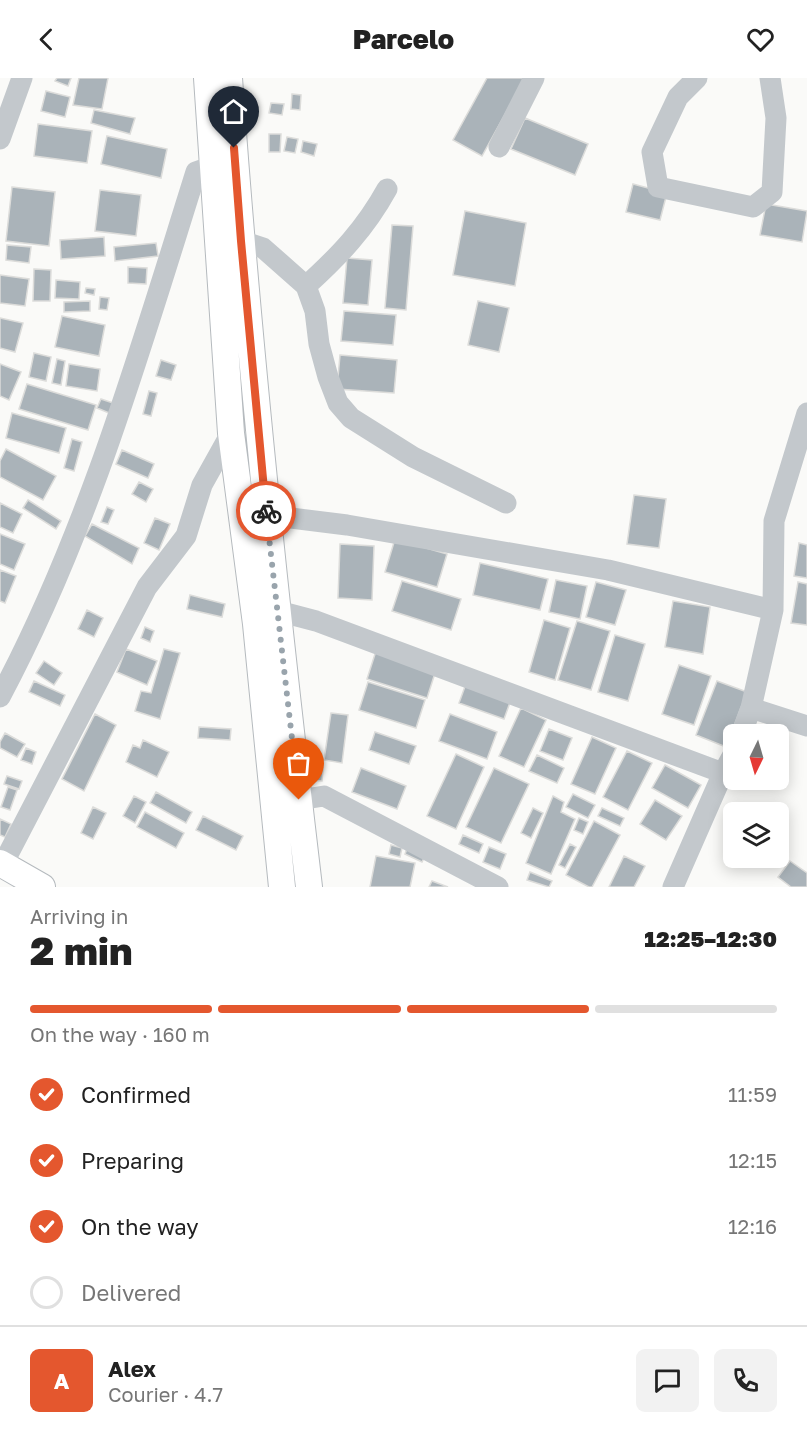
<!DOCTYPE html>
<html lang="en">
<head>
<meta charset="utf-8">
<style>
  :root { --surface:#fff; --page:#f2f2f2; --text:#222; --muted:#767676; --line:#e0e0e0; --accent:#e4572e }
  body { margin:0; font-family:"Golos Text",sans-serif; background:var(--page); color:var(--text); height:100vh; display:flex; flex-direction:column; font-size:22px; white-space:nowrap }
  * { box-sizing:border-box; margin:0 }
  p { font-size:20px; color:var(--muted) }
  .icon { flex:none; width:33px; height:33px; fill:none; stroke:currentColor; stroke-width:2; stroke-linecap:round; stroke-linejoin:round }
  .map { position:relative; height:809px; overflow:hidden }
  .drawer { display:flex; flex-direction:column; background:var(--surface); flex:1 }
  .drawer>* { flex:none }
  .needle { width:39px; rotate:185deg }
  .fabs { position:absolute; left:723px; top:646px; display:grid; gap:12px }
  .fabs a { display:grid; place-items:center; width:66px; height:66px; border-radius:9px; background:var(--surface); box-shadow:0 3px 15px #0003; font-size:30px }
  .pin { position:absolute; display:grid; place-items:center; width:51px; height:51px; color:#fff; margin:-62px -26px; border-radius:50% 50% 50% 0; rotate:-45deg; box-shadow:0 0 6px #0007 }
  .pin .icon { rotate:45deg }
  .courier { position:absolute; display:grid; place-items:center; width:60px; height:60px; margin:-30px; border:4px solid #e4572e; border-radius:50%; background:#fff; color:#222; box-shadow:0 2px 8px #0007 }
  .summary em { font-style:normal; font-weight:800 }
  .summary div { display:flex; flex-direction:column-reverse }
  .summary { display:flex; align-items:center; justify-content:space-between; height:102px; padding:0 30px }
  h1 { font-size:39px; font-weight:800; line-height:45px }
  .bar { display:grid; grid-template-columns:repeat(4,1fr); gap:9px 6px; align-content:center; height:72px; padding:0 30px }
  .bar i { height:8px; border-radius:4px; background:var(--line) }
  .bar .active { background:var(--accent) }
  .bar p { grid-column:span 4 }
  .line { display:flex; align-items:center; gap:15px; padding:0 30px; border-top:2px solid var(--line) }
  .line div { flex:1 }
  .round { display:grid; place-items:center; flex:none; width:63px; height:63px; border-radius:9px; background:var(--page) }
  ol { padding:0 30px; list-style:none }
  li { display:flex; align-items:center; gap:18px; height:66px }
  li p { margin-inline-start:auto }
  li .icon { padding:6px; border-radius:50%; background:var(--accent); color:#fff; stroke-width:4 }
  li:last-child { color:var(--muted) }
  li i { width:33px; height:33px; border:3px solid var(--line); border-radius:50% }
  header { display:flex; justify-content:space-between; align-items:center; height:78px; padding:0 30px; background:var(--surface); font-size:27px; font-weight:800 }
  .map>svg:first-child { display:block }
  .building { fill:#aab3b9; stroke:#dcdcda; stroke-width:1.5 }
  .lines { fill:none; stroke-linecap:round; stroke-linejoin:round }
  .major-casing { stroke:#b5babe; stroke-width:28 }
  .minor { stroke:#c3c8cc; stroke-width:21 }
  .major { stroke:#fff; stroke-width:26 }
  .done { stroke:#99a4ac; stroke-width:6; stroke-dasharray:0 10.8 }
  .route { stroke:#e4572e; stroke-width:8 }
</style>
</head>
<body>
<header><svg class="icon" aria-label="back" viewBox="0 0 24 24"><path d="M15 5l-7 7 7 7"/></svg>Parcelo<svg class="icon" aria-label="heart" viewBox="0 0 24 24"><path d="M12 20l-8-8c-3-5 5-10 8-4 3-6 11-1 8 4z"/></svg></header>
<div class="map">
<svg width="807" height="809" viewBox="0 0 807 809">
  <rect width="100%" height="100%" fill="#fafaf8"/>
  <!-- building -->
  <path class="building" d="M57 0H71L68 8 55 3Z
    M79 0H108L102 31 73 27Z
    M487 0H525L482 78 453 62Z
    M46 13 70 19 65 39 41 33Z
    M292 16 301 17 300 32 291 31Z
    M271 25 284 26 282 37 269 35Z
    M94 32 135 40 130 56 91 45Z
    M525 40 588 66 575 97 511 71Z
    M38 46 92 53 87 85 34 78Z
    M269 56H281L280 74H269Z
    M107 58 167 71 161 100 101 86Z
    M287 59 298 61 295 75 284 73Z
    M303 63 317 66 314 78 301 74Z
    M633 106 667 115 660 142 626 134Z
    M12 109 55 114 49 168 6 163Z
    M100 112 141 117 136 158 95 153Z
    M766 126 807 133 802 164 760 157Z
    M465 133 526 145 515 208 453 197Z
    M392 147 413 148 406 232 385 230Z
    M104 159 105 178 61 181 60 162Z
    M156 165 158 178 115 183 114 169Z
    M7 167 31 169 29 185 6 182Z
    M347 180 372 182 368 227 343 225Z
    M128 189 147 190 146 206 128 205Z
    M34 191 51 192 50 223H33Z
    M0 197 29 201 25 228 0 225Z
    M56 202 80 204 79 221 55 220Z
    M86 210 95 211 94 217 85 215Z
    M100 219 109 220 107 232 99 231Z
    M90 223V233L64 234V224Z
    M478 223 509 230 499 274 468 267Z
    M344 233 396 237 393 267 341 263Z
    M62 238 105 247 99 278 55 269Z
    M0 240 23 245 15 274 0 270Z
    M34 275 51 279 46 303 29 299Z
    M340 277 397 282 394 315 337 311Z
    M57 281 65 283 61 307 52 305Z
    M161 282 176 287 171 302 156 298Z
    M0 286 21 294 9 322 0 318Z
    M69 286 100 291 97 313 66 308Z
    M27 306 96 327 88 352 19 331Z
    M149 313 157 315 151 338 143 336Z
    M101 321 113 325 109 335 97 330Z
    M12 335 66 350 59 375 6 360Z
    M72 361 82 364 74 393 64 390Z
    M6 371 56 398 43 422 0 399V383Z
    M122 372 154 386 148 400 116 386Z
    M139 404 153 411 146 424 132 416Z
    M634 417 666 421 659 470 627 466Z
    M28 422 61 443 56 451 23 430Z
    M0 425 22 436 13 455 0 449Z
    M107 429 114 432 108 446 101 444Z
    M155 440 170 446 159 472 144 465Z
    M92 446 139 470 132 486 85 458Z
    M0 456 25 466 14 492 0 486Z
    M395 461 447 476 437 509 385 494Z
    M799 465 807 467V500L794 498Z
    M340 466 374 468 372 522 338 520Z
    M480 485 548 501 540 532 473 517Z
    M0 492 16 498 5 525 0 523Z
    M556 502 587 508 580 541 549 534Z
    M402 503 461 521 451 552 392 533Z
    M596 504 626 512 615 547 586 539Z
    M798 504 807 506V547L791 545Z
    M190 517 225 526 222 539 187 531Z
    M673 523 710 529 703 576 665 569Z
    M87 532 103 540 94 559 78 551Z
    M544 542 570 550 555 602 529 594Z
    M577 543 610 553 591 612 558 602Z
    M145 549 154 553 150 564 141 560Z
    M615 557 645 566 628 623 598 614Z
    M126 571 157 583 147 607 117 594Z
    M164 571 180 575 160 641 135 633 141 613 151 615Z
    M376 573 436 592 427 620 367 601Z
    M44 583 62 595 54 607 36 595Z
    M679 587 711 598 694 647 662 636Z
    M34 603 65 617 60 628 29 614Z
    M467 603 512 619 504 641 459 625Z
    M717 603 747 614 726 669 696 657Z
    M368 604 425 622 416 650 359 632Z
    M521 630 546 642 524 689 499 678Z
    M331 635 348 637 342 685 324 682Z
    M95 636 116 647 84 713 62 701Z
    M450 636 497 654 487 681 439 663Z
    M199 649 231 651 230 662 198 660Z
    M549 651 572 660 563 682 540 673Z
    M375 654 416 668 409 686 369 672Z
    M5 655 25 666 17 679 0 670V664Z
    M592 659 616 670 595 716 571 706Z
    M143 662 169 674 157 699 126 684 133 667 140 670Z
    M26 670 36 674 32 686 21 682Z
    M627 673 652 685 628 732 603 719Z
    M456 676 484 689 456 751 427 738Z
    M537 677 564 690 557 705 529 693Z
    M665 687 701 707 688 730 652 710Z
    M361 690 406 708 397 731 352 714Z
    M494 690 529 706 501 765 466 749Z
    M310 691 323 692 322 703 309 702Z
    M7 698 22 703 19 711 4 706Z
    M8 709 17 712 10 732 1 729Z
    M156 714 192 734 186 745 150 725Z
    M573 716 595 727 588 740 566 729Z
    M134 718 146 724 135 745 123 738Z
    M553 718 564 724 561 734 575 741 551 796 526 785Z
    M655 722 682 738 666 762 640 746Z
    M93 729 106 735 93 761 81 755Z
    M533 730 543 735 531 760 521 755Z
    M602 730 624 740 620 748 598 738Z
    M145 734 184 755 176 770 137 749Z
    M203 738 243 758 236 772 196 752Z
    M579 740 588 744 583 756 574 752Z
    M0 741 11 746 5 759 0 757Z
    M594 743 620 757 592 809H589L566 797Z
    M463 757 483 766 479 775 459 766Z
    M570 766 576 769 565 790 559 787Z
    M391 767 402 770 400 779 389 776Z
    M408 768 426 776 422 784 405 776Z
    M489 769 506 776 500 791 483 784Z
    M376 778 415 785 410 809H370Z
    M624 778 645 788 634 809H609Z
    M790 783 807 795V809H791L778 799Z
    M530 794 552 803 549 809 527 802Z
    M432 803 448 809H429Z"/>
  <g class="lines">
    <!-- major casing -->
    <g class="major-casing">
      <path id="major" d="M207 0 231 355 256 546 282 809
        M229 0C248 270 277 540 309 809
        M0 785 42 809"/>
    </g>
    <!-- minor -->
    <path class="minor" d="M697 0 678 19 652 74 658 109 753 129 772 114 776 40 770 0
      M0 61 22 0
      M499 69 534 0
      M241 163 263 170 306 208 315 233 319 266 328 299 338 325 351 340 413 379 506 425
      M306 208C339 178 365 151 387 111
      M267 437 347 447 608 492 773 532
      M278 533 316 543 723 695
      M0 619C88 454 140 272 196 94L213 88
      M751 630 807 648
      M741 657 751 630 773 532 774 443 807 335
      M299 722 324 718 498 809
      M3 786 147 509 186 458 202 407 231 355
      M673 809 723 695 734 675"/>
    <!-- major -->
    <use href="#major" class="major"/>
  </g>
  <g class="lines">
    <!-- done -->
    <path class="done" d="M266 433 299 722"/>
    <!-- route -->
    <path class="route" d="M234 70 241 163 266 433"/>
  </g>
</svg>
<div class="fabs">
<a><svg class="needle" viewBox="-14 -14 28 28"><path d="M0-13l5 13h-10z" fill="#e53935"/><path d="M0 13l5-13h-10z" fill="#767676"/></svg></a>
<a><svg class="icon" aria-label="layers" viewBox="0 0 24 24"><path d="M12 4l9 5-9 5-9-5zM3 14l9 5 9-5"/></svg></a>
</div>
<div class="pin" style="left:299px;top:722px;background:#ea580c"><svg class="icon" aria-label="bag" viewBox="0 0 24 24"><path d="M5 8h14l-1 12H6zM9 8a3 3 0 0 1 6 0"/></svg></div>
<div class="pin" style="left:234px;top:70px;background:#1f2937"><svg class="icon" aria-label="home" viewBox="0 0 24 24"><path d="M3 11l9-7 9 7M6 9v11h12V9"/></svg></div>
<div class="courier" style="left:266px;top:433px"><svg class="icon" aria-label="bike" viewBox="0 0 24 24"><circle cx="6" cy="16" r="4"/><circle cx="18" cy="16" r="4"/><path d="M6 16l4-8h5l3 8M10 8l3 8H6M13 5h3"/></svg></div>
</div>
<section class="drawer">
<div class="summary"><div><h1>2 min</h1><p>Arriving in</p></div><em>12:25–12:30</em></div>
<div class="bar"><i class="active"></i><i class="active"></i><i class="active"></i><i></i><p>On the way · 160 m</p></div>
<ol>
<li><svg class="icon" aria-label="check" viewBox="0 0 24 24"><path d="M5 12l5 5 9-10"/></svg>Confirmed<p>11:59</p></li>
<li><svg class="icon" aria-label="check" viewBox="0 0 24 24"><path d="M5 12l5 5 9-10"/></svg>Preparing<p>12:15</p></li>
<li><svg class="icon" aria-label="check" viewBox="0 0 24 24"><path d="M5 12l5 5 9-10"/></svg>On the way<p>12:16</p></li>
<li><i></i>Delivered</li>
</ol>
<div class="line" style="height:108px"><b class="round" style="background:var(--accent);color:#fff">A</b><div><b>Alex</b><p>Courier · 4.7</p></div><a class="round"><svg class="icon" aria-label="chat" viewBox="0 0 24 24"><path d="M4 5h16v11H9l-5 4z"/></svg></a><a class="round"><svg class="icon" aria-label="phone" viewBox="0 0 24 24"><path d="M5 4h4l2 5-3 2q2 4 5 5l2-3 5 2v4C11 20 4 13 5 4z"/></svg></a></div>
</section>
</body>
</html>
